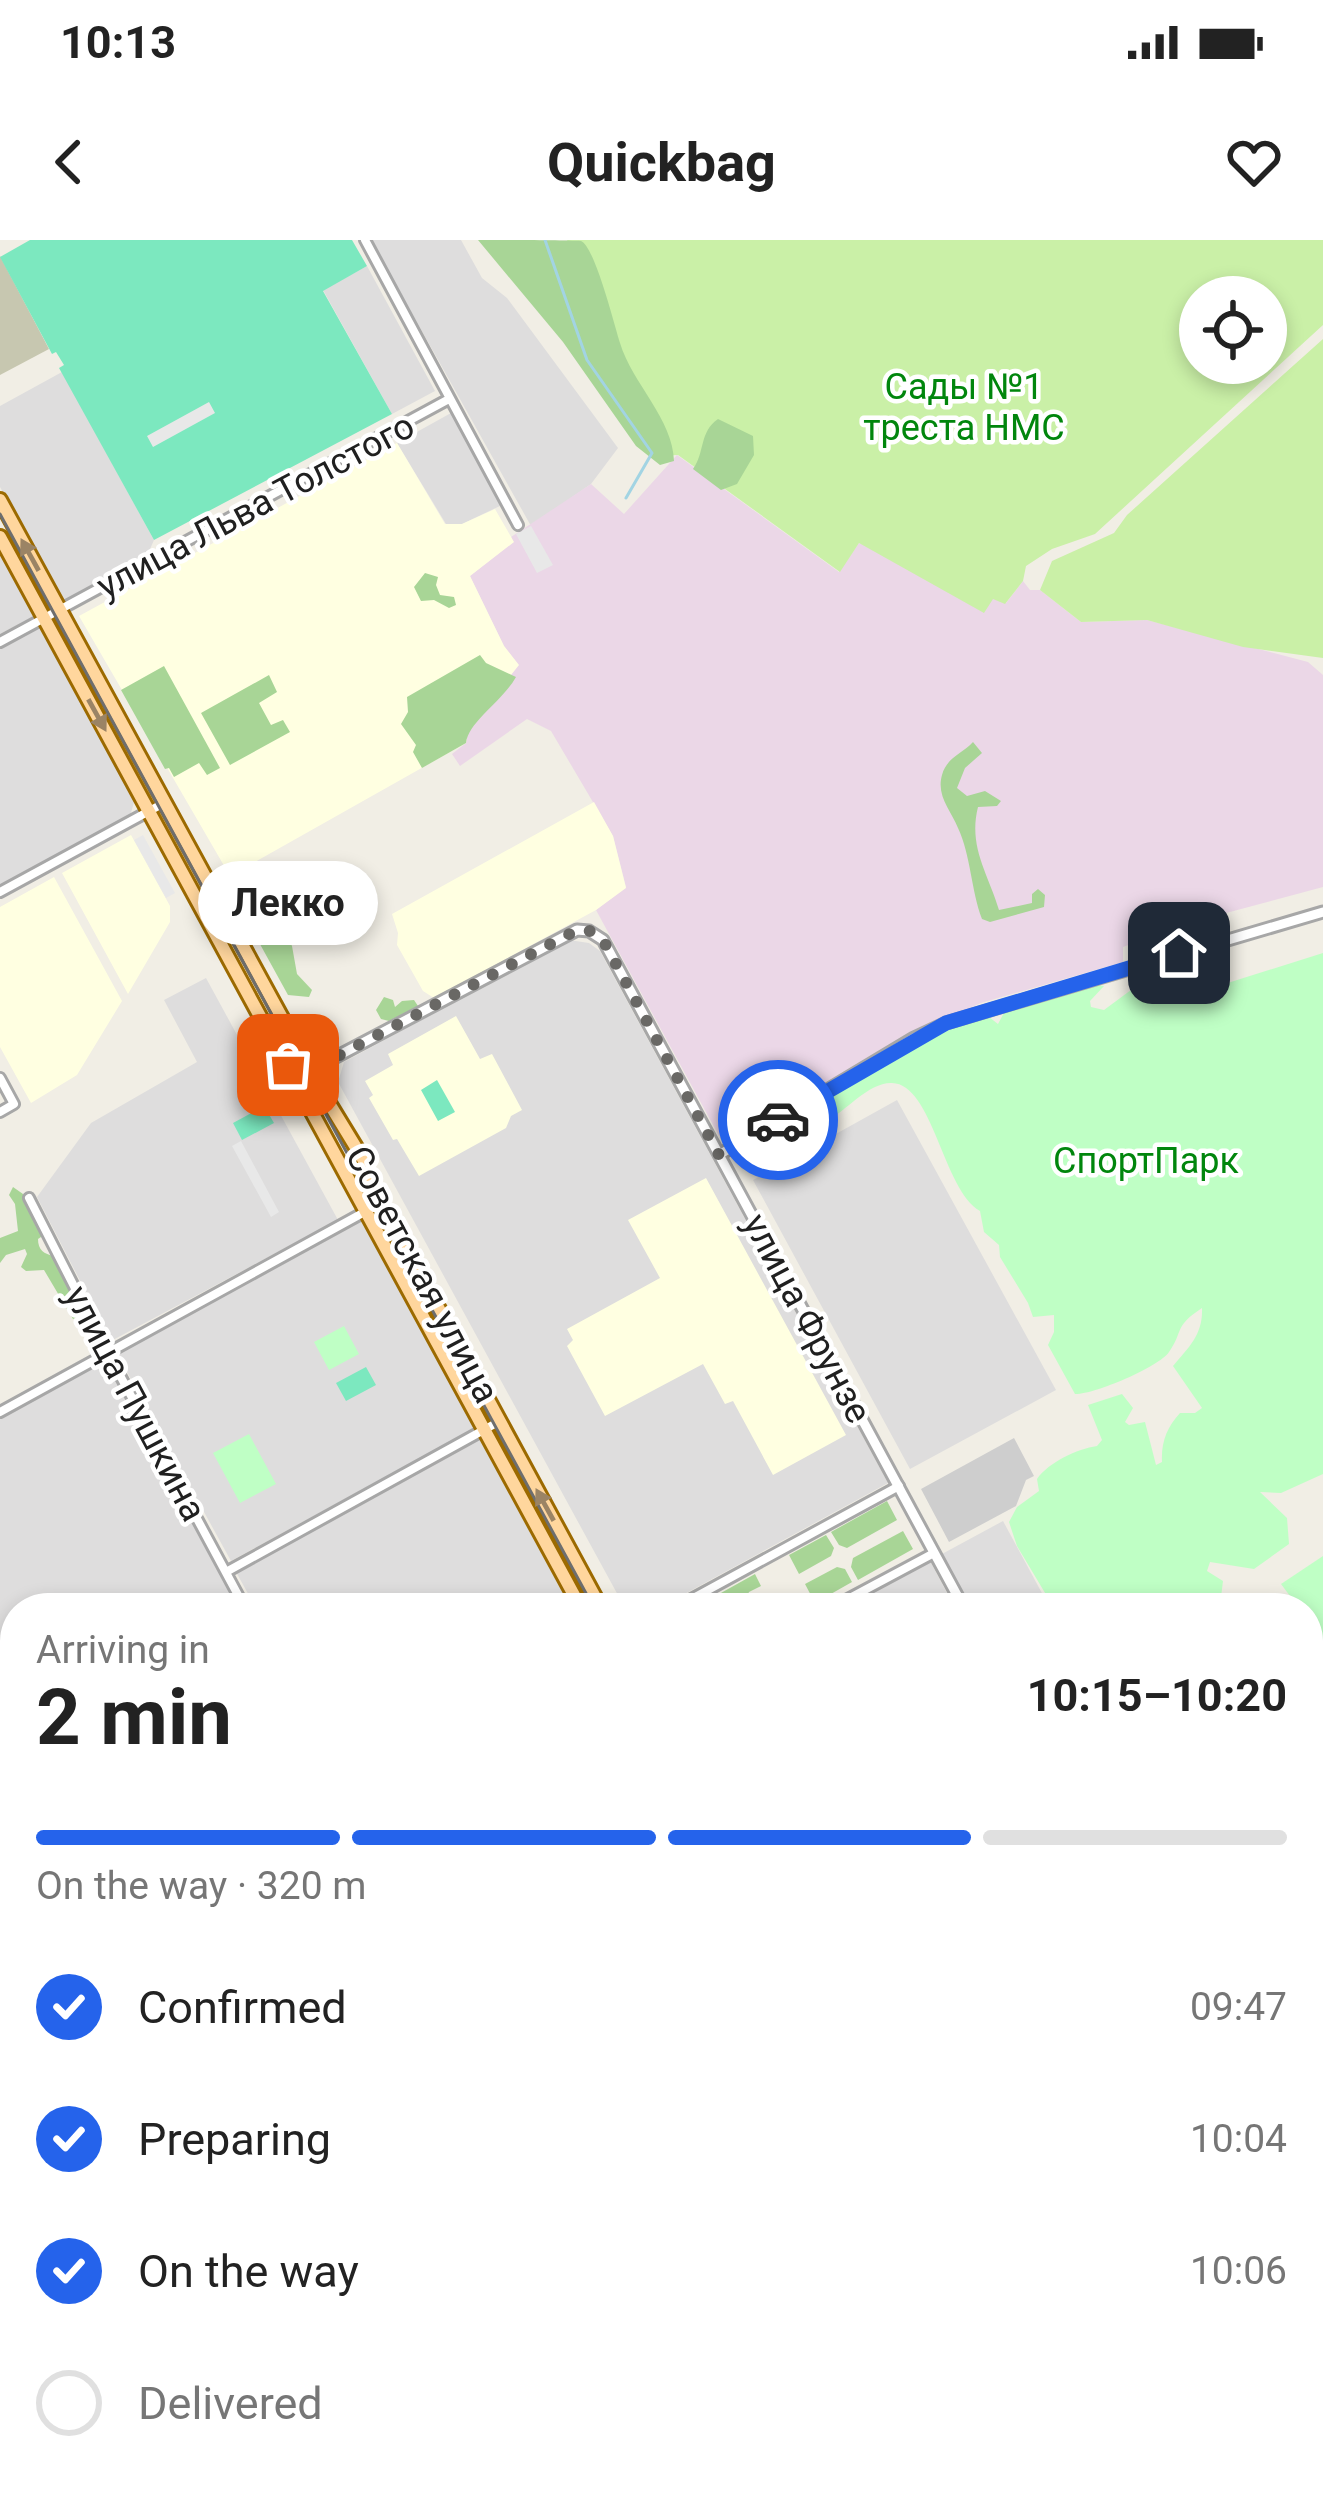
<!DOCTYPE html>
<html lang="en">
<head>
<meta charset="utf-8">
<style>
  :root { --surface:#fff; --page:#f2f2f2; --text:#222; --muted:#767676; --line:#e0e0e0; --accent:#2563eb }
  body { margin:0; font-family:Roboto,sans-serif; background:var(--page); color:var(--text); height:100vh; display:flex; flex-direction:column; font-size:45px; white-space:nowrap }
  * { box-sizing:border-box; margin:0 }
  p { font-size:39px; color:var(--muted) }
  .icon { flex:none; width:66px; height:66px; fill:none; stroke:currentColor; stroke-width:2; stroke-linecap:round; stroke-linejoin:round }
  .map { position:relative; flex:1; overflow:hidden }
  .drawer { position:absolute; left:0px; top:1353px; width:1323px; height:900px; display:flex; flex-direction:column; background:var(--surface); border-radius:48px 48px 0 0; box-shadow:0 6px 18px #0003 }
  .drawer>* { flex:none }
  .buttons { position:absolute; left:1179px; top:36px; display:grid; gap:24px }
  .buttons a { display:grid; place-items:center; width:108px; height:108px; border-radius:50%; background:var(--surface); box-shadow:0 6px 18px #0003; font-size:60px }
  .pin { position:absolute; display:grid; place-items:center; width:102px; height:102px; color:#fff; margin:-51px; border-radius:24px; box-shadow:0 6px 18px #0006 }
  .courier { position:absolute; display:grid; place-items:center; width:120px; height:120px; margin:-60px; border:9px solid #2563eb; border-radius:50%; background:#fff; color:#222; box-shadow:0 3px 15px #0007 }
  .bubble { position:absolute; height:84px; border-radius:42px; background:var(--surface); box-shadow:0 6px 18px #0003; font-size:39px; font-weight:700; line-height:84px; text-align:center }
  .head em { font-style:normal; font-weight:700 }
  .head div { display:flex; flex-direction:column-reverse }
  .head { display:flex; align-items:center; justify-content:space-between; height:204px; padding:0 36px }
  h1 { font-size:78px; font-weight:700; line-height:90px }
  .bar { display:grid; grid-template-columns:repeat(4,1fr); gap:18px 12px; align-content:center; height:144px; padding:0 36px }
  .bar i { height:15px; border-radius:9px; background:var(--line) }
  .bar .current { background:var(--accent) }
  .bar p { grid-column:span 4 }
  ol { padding:0 36px; list-style:none }
  li { display:flex; align-items:center; gap:36px; height:132px }
  li p { margin-inline-start:auto }
  li .icon { padding:12px; border-radius:50%; background:var(--accent); color:#fff; stroke-width:4 }
  li:last-child { color:var(--muted) }
  li i { width:66px; height:66px; border:6px solid var(--line); border-radius:50% }
  .status { display:flex; justify-content:space-between; align-items:center; height:84px; padding:0 60px; background:var(--surface); direction:ltr }
  .status svg { height:33px; fill:currentColor }
  header { display:flex; justify-content:space-between; align-items:center; height:156px; padding:0 36px; background:var(--surface); font-size:54px; font-weight:700 }
  .map>svg:first-child { display:block }
  .residential { fill:#dedddd }
  .industrial { fill:#ebd7e7 }
  .education { fill:#ffffe1 }
  .religious { fill:#cecece }
  .construction { fill:#c7c7b0 }
  .grass { fill:#caf0a7; fill-rule:evenodd }
  .forest { fill:#a8d596 }
  .park { fill:#bfffc5 }
  .pitch { fill:#7ce8bf }
  .parking { fill:#e8e8e8 }
  .lines { fill:none; stroke-linecap:round; stroke-linejoin:round }
  .stream { stroke:#a2d4e3; stroke-width:3 }
  .minor-casing { stroke:#a7a7a7; stroke-width:14 }
  .tertiary-casing { stroke:#a7a7a7; stroke-width:15 }
  .secondary-casing { stroke:#6f7e00; stroke-width:16 }
  .primary-casing { stroke:#9c6a00; stroke-width:18 }
  .minor { stroke:#fff; stroke-width:8 }
  .tertiary { stroke:#fff; stroke-width:9 }
  .secondary { stroke:#faffb6; stroke-width:10 }
  .primary { stroke:#ffd69d; stroke-width:12 }
  .tram { stroke:#6e6e6e; stroke-width:3 }
  .rail-casing { stroke:#6e6e6e; stroke-width:8 }
  .rail { stroke:#fff; stroke-width:3; stroke-dasharray:9; stroke-linecap:butt }
  .oneway { fill:#9b8465 }
  .done { stroke:#696865; stroke-width:12; stroke-dasharray:0 21.6 }
  .route { stroke:#2563eb; stroke-width:15 }
  .labels { text-anchor:middle; stroke-width:9; stroke-linejoin:round; paint-order:stroke }
  .park-label { font-size:36px; fill:#01860d; stroke:#fff }
  .street-label { font-size:36px; fill:#202020; stroke:#fff }
</style>
</head>
<body>
<div class="status"><b>10:13</b><svg viewBox="0 0 49 12"><path d="M0 12V9h3v3zM5 12V6h3v6zM10 12V3h3v9zM15 12V0h3v12zM26 1h20v11H26zM47 4h2v5h-2z"/></svg></div>
<header><svg class="icon" aria-label="back" viewBox="0 0 24 24"><path d="M15 5l-7 7 7 7"/></svg>Quickbag<svg class="icon" aria-label="heart" viewBox="0 0 24 24"><path d="M12 20l-8-8c-3-5 5-10 8-4 3-6 11-1 8 4z"/></svg></header>
<div class="map">
<svg width="1323" height="2253" viewBox="0 0 1323 2253">
  <rect width="100%" height="100%" fill="#f1eee5"/>
  <!-- residential -->
  <path class="residential" d="M371 0H461L482 38 507 58 618 208 591 244 531 286Z
    M367 26 435 151 392 174 323 50Z
    M62 132 154 300 147 316 63 361 0 247V166Z
    M451 173 502 265 462 284H446L397 203Z
    M0 312 35 376 0 394Z
    M41 386 135 559 130 576 0 646V408Z
    M569 700 589 703 600 711 888 1243 659 1368H625L338 842 344 822Z
    M206 738 338 980 111 1101 37 957 91 883 197 822 164 760Z
    M897 860 1056 1150 910 1229 753 940Z
    M363 978 475 1188 231 1321 116 1112Z
    M105 1120 239 1368H15V1612L0 1584V1179Z
    M479 1198 571 1368H256L236 1332Z
    M1003 1281 1050 1368H971L942 1314Z
    M929 1319 955 1368H837Z
    M1308 2133 1323 2136V2253H779L789 2238H1308Z
    M95 2238H116L124 2253H68Z
    M370 2238H574L563 2253H379Z"/>
  <!-- industrial -->
  <path class="industrial" d="M677 215 839 332 859 303 1006 363 1023 341 1030 350H1040L1081 382 1147 380 1308 422 1323 435V647L1185 684 1123 707V722L981 763 925 787 829 843 719 896 596 670 626 647 613 596 551 491 527 479 460 526 452 514 466 503 468 489 518 425 504 406 470 336 513 302 511 297 591 244 624 274Z
    M0 1684 15 1708V1761L0 1769Z
    M0 1899 15 1928V2070L0 2042Z"/>
  <!-- education -->
  <path class="education" d="M397 203 445 284H462L495 269 514 302 470 336 504 406 519 425 468 489 466 503 230 636 79 376Z
    M594 562 613 596 626 648 596 670 434 758 423 751 397 705 398 693 392 674Z
    M131 595 170 666V682L128 754 62 633Z
    M54 637 122 761 77 835 31 863 0 807V667Z
    M456 776 480 819 492 814 522 870 511 876 506 888 419 936 397 899 393 900 369 858 373 855 365 841 393 825 388 814Z
    M706 938 846 1195 773 1235 733 1161 725 1164 703 1124 605 1176 567 1106 573 1100 567 1089 660 1038 628 980Z
    M1308 1753 1323 1781V1903L1308 1911Z
    M0 2047 15 2076V2158L0 2166Z"/>
  <!-- religious -->
  <path class="religious" d="M1014 1198 1034 1236 1026 1240 1016 1266 949 1302 921 1249Z"/>
  <!-- construction -->
  <path class="construction" d="M0 16 49 109 0 135Z"/>
  <!-- grass -->
  <path class="grass" d="M567 0H1323V85L1095 294 1052 309 1026 326 1023 341 1005 364 993 359 984 373 859 303 840 332 678 215 657 216ZM1200 57H1266V123H1200Z
    M1323 99V418L1243 407 1147 380 1081 382 1040 350 1052 321 1114 293 1127 275Z"/>
  <!-- forest -->
  <path class="forest" d="M478 0C501 0 563 0 581 1 595 7 614 84 620 103 632 143 673 179 674 221L660 225 636 206 563 102Z
    M718 179 753 196 754 215 737 244 721 250 693 229C705 213 699 192 718 179Z
    M425 333 438 337 436 345 440 355 454 357 456 365 449 368 434 360 421 361 414 347Z
    M480 415 486 423 516 437C502 462 469 481 466 503L422 528 413 512 416 505 401 484 408 472 407 457Z
    M164 426 220 528 207 535 199 523 174 537 169 528 165 529 121 450Z
    M269 435 277 452 259 463 271 485 283 480 290 492 230 525 201 473Z
    M973 502 982 513 965 528 957 548 967 556 985 551 1001 561 997 566 978 567C968 607 988 633 999 670L1032 663V654L1038 649 1045 655 1044 667 990 682 982 679C971 650 971 616 958 588 951 570 936 556 942 535 947 517 962 514 973 502Z
    M263 652 292 706 297 734 312 750 309 757 288 755 239 666Z
    M384 757 393 760 395 767 402 761 414 760 418 766 389 781 381 779 376 770Z
    M13 947 23 954 44 995 38 999C38 1010 44 1014 54 1016L84 1074 73 1079 44 1030 26 1031 21 1027 27 1014 25 1009 6 1015 0 1023V998L18 991 15 964 9 955Z
    M887 1261 897 1280 847 1308 839 1305 831 1292Z
    M903 1291 913 1309 858 1340 851 1327 853 1318Z
    M826 1295 834 1308 831 1316 799 1334 789 1315Z
    M837 1327 845 1329 852 1342 815 1363 805 1344Z
    M755 1334 761 1346 749 1352 743 1365 694 1368Z
    M1323 1418V1592L1320 1595 1308 1580V1425Z"/>
  <!-- park -->
  <path class="park" d="M1323 713V1234L1281 1253 1260 1252 1287 1278 1289 1304 1254 1329 1210 1322 1207 1331 1223 1341 1221 1357 1198 1368H1160L1155 1364 1145 1368H1054L1017 1306 1009 1282 1017 1267 1039 1251 1037 1239C1049 1222 1077 1209 1097 1206L1102 1200 1088 1165 1122 1154 1133 1168 1125 1182 1129 1185 1145 1182 1156 1225 1162 1222C1161 1202 1167 1187 1180 1173H1195L1202 1168 1173 1126C1190 1106 1203 1094 1202 1068 1173 1087 1184 1091 1169 1112 1159 1127 1093 1155 1075 1154L1048 1105 1054 1092V1075L1033 1077 1028 1063 1000 1017 999 1005 984 992 980 971C943 950 933 844 892 843 869 842 846 871 827 881 813 889 801 894 787 905L775 908 770 901 775 891C819 862 941 777 989 777L998 784 1006 769 1094 745 1104 746 1090 761 1091 767 1104 770 1131 750 1146 753 1161 764Z
    M344 1086 359 1114 329 1130 314 1102Z
    M249 1194 276 1244 240 1263 213 1213Z
    M1323 1316V1400L1308 1380V1368H1299L1281 1344Z
    M15 2173V2238L68 2241 45 2253H0V2181Z
    M777 2238 766 2253H695L699 2247Z"/>
  <!-- pitch -->
  <path class="pitch" d="M30 0H352L367 26 323 51 392 174 154 300 59 128 64 125 56 112 52 114 0 17Z
    M437 840 455 872 438 881 421 850Z
    M264 866 274 883 242 900 233 883Z
    M366 1127 376 1145 346 1161 336 1143Z
    M1308 1800 1323 1829V1857L1308 1865Z"/>
  <!-- parking -->
  <path class="parking" d="M209 162 215 173 153 207 147 196Z
    M531 286 553 325 537 333 516 294Z
    M143 595 175 653 166 658 134 600Z
    M241 901 279 972 271 977 232 906Z
    M1323 1937V2043L1308 2037V1944Z"/>
  <g class="lines">
    <!-- stream -->
    <path class="stream" d="M545 0 587 120 652 213 626 258"/>
    <!-- minor casing -->
    <g class="minor-casing">
      <path id="minor" d="M365 0 518 285
        M0 402 449 159
        M0 652 164 563
        M0 838 14 864 0 872
        M29 958 108 1113 245 1368
        M0 1172 381 963
        M226 1332 500 1181
        M675 1368 899 1246
        M831 1368 934 1313
        M1308 1695 1323 1687
        M121 2238 129 2253
        M363 2238 371 2253
        M54 2253 81 2238
        M570 2253 580 2238"/>
    </g>
    <!-- tertiary casing -->
    <g class="tertiary-casing">
      <path id="tertiary" d="M296 838 577 690 589 691 603 700 964 1368
        M719 915 914 798 946 783 1323 672"/>
    </g>
    <!-- secondary casing -->
    <g class="secondary-casing">
      <path id="secondary" d="M0 1645 15 1672
        M1308 2089 1323 2095
        M1308 2116 1323 2122
        M301 2238 312 2253"/>
    </g>
    <!-- primary casing -->
    <g class="primary-casing">
      <path id="primary" d="M0 260 324 855 363 919 370 942 601 1368
        M0 297 581 1368
        M599 2253 608 2238
        M627 2253 637 2238"/>
    </g>
    <!-- minor -->
    <use href="#minor" class="minor"/>
    <!-- tertiary -->
    <use href="#tertiary" class="tertiary"/>
    <!-- secondary -->
    <use href="#secondary" class="secondary"/>
    <!-- primary -->
    <use href="#primary" class="primary"/>
    <!-- tram -->
    <path class="tram" d="M0 274 594 1368
      M1308 2101 1323 2107
      M615 2253 625 2238"/>
    <!-- rail casing -->
    <g class="rail-casing">
      <path id="rail" d="M0 1842 15 1871
        M201 2238 209 2253
        M233 2238 242 2253"/>
    </g>
    <!-- rail -->
    <use href="#rail" class="rail"/>
  </g>
  <!-- one-way arrows -->
  <defs><path id="oneway-solid" d="M-6-.8H1V-3.2L6.5 0L1 3.2V.8H-6Z" transform="scale(3)"/></defs>
  <g class="oneway">
    <use href="#oneway-solid" transform="translate(30 315) rotate(-119)"/>
    <use href="#oneway-solid" transform="translate(97 475) rotate(61)"/>
    <use href="#oneway-solid" transform="translate(545 1265) rotate(-119)"/>
  </g>
  <g class="lines">
    <!-- done -->
    <path class="done" d="M288 825 296 838 577 690 590 691 603 700 719 915 778 880"/>
    <!-- route -->
    <path class="route" d="M778 880 946 783 1179 713"/>
  </g>
  <g class="labels">
    <!-- park labels -->
    <g class="park-label">
      <text x="964" y="159">Сады №1<tspan x="964" dy="41">треста НМС</tspan></text>
      <text x="1146" y="933">СпортПарк</text>
    </g>
    <!-- street labels -->
    <g class="street-label">
      <text transform="translate(255 265) rotate(-28)" y="13">улица Льва Толстого</text>
      <text transform="translate(423 1034) rotate(62)" y="13">Советская улица</text>
      <text transform="translate(808 1078) rotate(62)" y="13">улица Фрунзе</text>
      <text transform="translate(136 1163) rotate(62)" y="13">улица Пушкина</text>
    </g>
  </g>
</svg>
<div class="buttons">
<a><svg class="icon" aria-label="locate" viewBox="0 0 24 24"><circle cx="12" cy="12" r="6"/><path d="M12 2v4M12 18v4M2 12h4M18 12h4"/></svg></a>
</div>
<div class="pin" style="left:288px;top:825px;background:#ea580c"><svg class="icon" aria-label="bag" viewBox="0 0 24 24"><path d="M5 8h14l-1 12H6zM9 8a3 3 0 0 1 6 0"/></svg></div>
<div class="pin" style="left:1179px;top:713px;background:#1f2937"><svg class="icon" aria-label="home" viewBox="0 0 24 24"><path d="M3 11l9-7 9 7M6 9v11h12V9"/></svg></div>
<div class="courier" style="left:778px;top:880px"><svg class="icon" aria-label="car" viewBox="0 0 24 24"><path d="M5 17H2v-5l4-1 3-4h7l3 4 3 1v5h-3M9 17h6M6 11h13"/><circle cx="7" cy="17" r="2"/><circle cx="17" cy="17" r="2"/></svg></div>
<div class="bubble" style="left:198px;top:621px;width:180px">Лекко</div>
<section class="drawer">
<div class="head"><div><h1>2 min</h1><p>Arriving in</p></div><em>10:15–10:20</em></div>
<div class="bar"><i class="current"></i><i class="current"></i><i class="current"></i><i></i><p>On the way · 320 m</p></div>
<ol>
<li><svg class="icon" aria-label="check" viewBox="0 0 24 24"><path d="M5 12l5 5 9-10"/></svg>Confirmed<p>09:47</p></li>
<li><svg class="icon" aria-label="check" viewBox="0 0 24 24"><path d="M5 12l5 5 9-10"/></svg>Preparing<p>10:04</p></li>
<li><svg class="icon" aria-label="check" viewBox="0 0 24 24"><path d="M5 12l5 5 9-10"/></svg>On the way<p>10:06</p></li>
<li><i></i>Delivered</li>
</ol>
</section>
</div>
</body>
</html>
